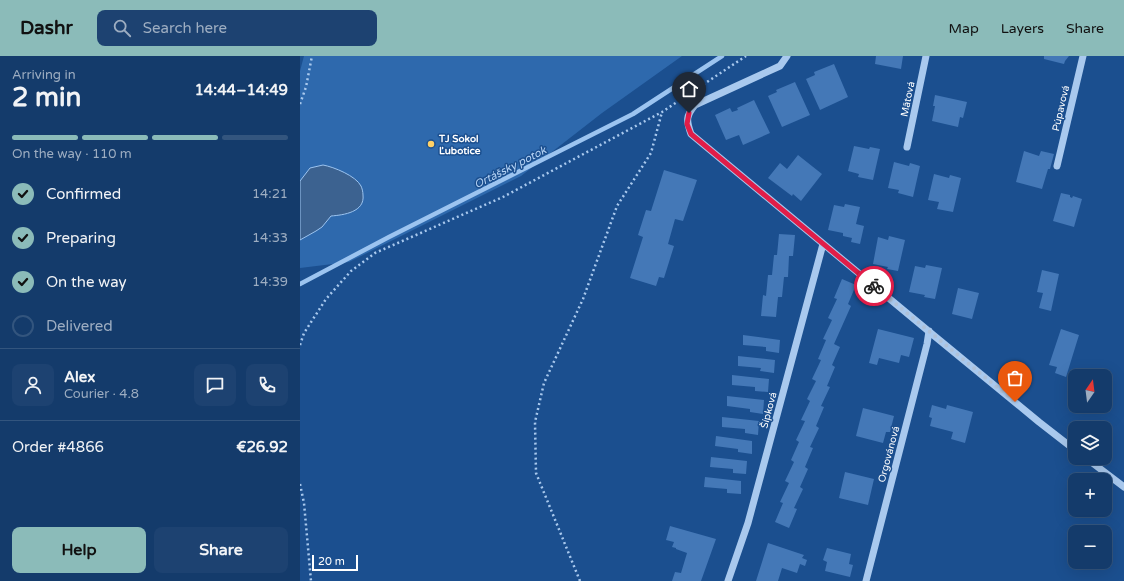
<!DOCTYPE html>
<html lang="en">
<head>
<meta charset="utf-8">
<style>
  :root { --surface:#143b6b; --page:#1d4271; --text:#f1f3f6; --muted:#9dadc1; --line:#33557e; --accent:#8bbbb9 }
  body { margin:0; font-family:"Varela Round",sans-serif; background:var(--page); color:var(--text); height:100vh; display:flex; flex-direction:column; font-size:15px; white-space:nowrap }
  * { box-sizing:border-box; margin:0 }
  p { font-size:13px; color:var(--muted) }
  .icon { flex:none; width:22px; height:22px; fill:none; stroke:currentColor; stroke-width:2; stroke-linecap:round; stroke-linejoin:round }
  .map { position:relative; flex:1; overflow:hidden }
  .drawer { display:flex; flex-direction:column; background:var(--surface); width:300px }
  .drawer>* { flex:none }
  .needle { width:26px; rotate:14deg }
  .buttons { position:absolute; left:768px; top:313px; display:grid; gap:8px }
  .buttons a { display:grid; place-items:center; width:44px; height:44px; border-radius:8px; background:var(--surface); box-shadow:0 4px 16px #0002,0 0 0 1px var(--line); font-size:20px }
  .scale { position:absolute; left:12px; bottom:10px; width:46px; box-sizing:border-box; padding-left:4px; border:2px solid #fff; border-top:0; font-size:11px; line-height:14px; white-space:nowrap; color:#fff; -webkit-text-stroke:3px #1b4f8f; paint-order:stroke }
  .pin { position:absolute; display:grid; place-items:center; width:34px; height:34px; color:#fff; margin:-41px -17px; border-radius:50% 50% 50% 0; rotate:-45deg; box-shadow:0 0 4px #0007 }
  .pin .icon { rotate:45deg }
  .courier { position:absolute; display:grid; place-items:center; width:40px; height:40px; margin:-20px; border:3px solid #e11d48; border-radius:50%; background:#fff; color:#222; box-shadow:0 1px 5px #0007 }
  .headline em { font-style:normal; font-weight:700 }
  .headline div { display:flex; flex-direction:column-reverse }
  .headline { display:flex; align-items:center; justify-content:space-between; height:68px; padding:0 12px }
  h1 { font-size:26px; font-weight:700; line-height:30px }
  .bar { display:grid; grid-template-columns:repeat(4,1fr); gap:6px 4px; align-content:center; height:48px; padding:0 12px }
  .bar i { height:5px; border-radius:3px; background:var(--line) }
  .bar .current { background:var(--accent) }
  .bar p { grid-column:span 4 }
  .line { display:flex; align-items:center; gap:10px; padding:0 12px; border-top:1px solid var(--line) }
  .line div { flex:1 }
  .round { display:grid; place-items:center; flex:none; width:42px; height:42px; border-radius:8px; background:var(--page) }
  ol { padding:0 12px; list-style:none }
  li { display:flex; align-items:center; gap:12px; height:44px }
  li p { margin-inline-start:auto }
  li .icon { padding:4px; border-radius:50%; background:var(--accent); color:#111; stroke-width:4 }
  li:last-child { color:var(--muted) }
  li i { width:22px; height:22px; border:2px solid var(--line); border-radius:50% }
  .primary-button { display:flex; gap:8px; margin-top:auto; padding:8px 12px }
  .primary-button a { flex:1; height:46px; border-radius:8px; background:var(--accent); color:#111; font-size:16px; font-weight:700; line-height:46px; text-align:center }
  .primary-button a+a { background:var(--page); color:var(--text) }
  header { display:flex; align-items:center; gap:24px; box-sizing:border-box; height:56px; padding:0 20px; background:var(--accent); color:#111 }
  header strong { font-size:19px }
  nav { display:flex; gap:22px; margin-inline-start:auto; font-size:14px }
  .search { width:280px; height:36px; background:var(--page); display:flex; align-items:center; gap:10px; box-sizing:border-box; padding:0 14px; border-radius:8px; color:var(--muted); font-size:15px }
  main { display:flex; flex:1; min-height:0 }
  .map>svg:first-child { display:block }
  .green { fill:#2e69ad }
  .water { fill:#3c6290; stroke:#9cc4f0 }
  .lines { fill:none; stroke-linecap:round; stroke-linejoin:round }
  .stream { stroke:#9cc4f0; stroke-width:4.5 }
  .building { fill:#4478b7 }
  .path { stroke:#a9c9ee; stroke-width:2.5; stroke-dasharray:2 3; stroke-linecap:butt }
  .minor { stroke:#a9c9ee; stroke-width:7 }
  .done { stroke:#afc1d8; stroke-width:4; stroke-dasharray:0 7.2 }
  .route { stroke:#e11d48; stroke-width:5 }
  .poi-dot { fill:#ffd166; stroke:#1b4f8f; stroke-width:1.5 }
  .labels { text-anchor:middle; stroke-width:3; stroke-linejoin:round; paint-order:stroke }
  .street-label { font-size:10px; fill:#fff; stroke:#1b4f8f }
  .poi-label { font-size:10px; font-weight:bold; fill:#fff; stroke:#1b4f8f; text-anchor:start }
  .water-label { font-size:11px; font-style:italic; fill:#b5d3f5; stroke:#1b4f8f }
</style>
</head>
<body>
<header>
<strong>Dashr</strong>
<div class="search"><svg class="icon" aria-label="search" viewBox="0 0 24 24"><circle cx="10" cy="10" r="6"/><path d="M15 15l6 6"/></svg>Search here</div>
<nav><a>Map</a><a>Layers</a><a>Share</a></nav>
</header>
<main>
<section class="drawer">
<div class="headline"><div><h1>2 min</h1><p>Arriving in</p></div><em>14:44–14:49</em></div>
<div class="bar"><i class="current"></i><i class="current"></i><i class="current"></i><i></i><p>On the way · 110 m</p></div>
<ol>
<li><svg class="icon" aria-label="check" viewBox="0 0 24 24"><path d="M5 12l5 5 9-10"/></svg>Confirmed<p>14:21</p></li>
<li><svg class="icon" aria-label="check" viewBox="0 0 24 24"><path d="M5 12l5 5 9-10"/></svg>Preparing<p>14:33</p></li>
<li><svg class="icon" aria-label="check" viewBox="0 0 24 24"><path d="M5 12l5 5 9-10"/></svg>On the way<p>14:39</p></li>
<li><i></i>Delivered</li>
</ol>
<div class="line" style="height:72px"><a class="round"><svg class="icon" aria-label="person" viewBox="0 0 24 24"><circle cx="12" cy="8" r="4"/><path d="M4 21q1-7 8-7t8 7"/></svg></a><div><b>Alex</b><p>Courier · 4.8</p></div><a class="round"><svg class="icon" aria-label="chat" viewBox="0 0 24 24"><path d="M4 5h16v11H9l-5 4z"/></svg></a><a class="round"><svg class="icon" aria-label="phone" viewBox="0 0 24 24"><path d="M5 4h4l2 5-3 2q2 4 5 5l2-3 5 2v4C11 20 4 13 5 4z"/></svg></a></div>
<div class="line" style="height:52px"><div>Order #4866</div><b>€26.92</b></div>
<div class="primary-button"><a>Help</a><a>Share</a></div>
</section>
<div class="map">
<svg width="824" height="525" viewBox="0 0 824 525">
  <rect width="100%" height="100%" fill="#1b4f8f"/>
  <!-- green -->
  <path class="green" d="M4 0H382L302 57 221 120 49 206 0 212V15Z"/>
  <!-- water -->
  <path class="water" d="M23 109C34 111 56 120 61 130 62 132 63 136 63 139 65 156 44 159 31 160L22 171 16 175 0 184V125L10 112Z"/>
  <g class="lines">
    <!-- stream -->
    <path class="stream" d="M0 228 89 181 333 58 422 0"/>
  </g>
  <!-- building -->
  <path class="building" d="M576 0H603L601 13 575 8Z
    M744 0H769L765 5 764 8 744 3Z
    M534 8 548 41 520 54 506 23 515 19 514 16Z
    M495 26 510 59 482 71 468 40 477 36 476 34Z
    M635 39 667 46 663 62 660 61 658 71 632 65 635 50H633Z
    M454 44 470 77 443 89 439 79 426 84 415 59 430 52 432 56 438 54 437 52Z
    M554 90 569 93 570 91 580 93 573 124 558 121 559 118 548 115Z
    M724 95 739 100 741 95 754 98 750 113H748L742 133 716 126Z
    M498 99 522 118 501 145 493 138 492 140 468 122 480 107 487 113Z
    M594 106 609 110 610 107 620 110 613 141 598 137 599 134 588 132Z
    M364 114 397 124 383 165 375 163 368 188 374 190 364 222 359 221 356 230 330 222 343 181 338 179 346 154 351 155Z
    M634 118 649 122 650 119 661 122 653 156 637 153 639 146 628 144Z
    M761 137 770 139V141L772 142 773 140 782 143 774 171 753 165Z
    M545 148 560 151 556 168 564 170 560 188 551 186 552 182 543 180V177L528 174 534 149 544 151Z
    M479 178 495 179 493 200H489L488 221H484L482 241H478L476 261 461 260 463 239 466 240 468 219H472L474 199H477Z
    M589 180 605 184 598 215 587 213 588 211 573 208 578 181 588 184Z
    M626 209 642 212 635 243 624 241 625 239 609 236 615 210 625 212Z
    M742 214 759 218 751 255 739 252 743 237 737 236Z
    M542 223 556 229 548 248 551 250 534 288 540 291 532 309 535 311 527 330 530 331 521 350 524 351 516 370 519 372 510 391 513 392 505 411 508 413 500 431 503 433 494 452 497 453 489 472 475 466 483 447 480 446 489 427 485 425 494 406 491 404 499 386 496 384 505 365 501 364 510 345 507 343 516 325 512 323 521 304 518 303 526 284 523 283 532 264 528 262 537 243 534 242Z
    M658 232 679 237 672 263 652 258Z
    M578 273 614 282 609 301 601 299 599 307 579 302 577 309 569 307Z
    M761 273 779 279 766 321 755 317 757 311 749 309Z
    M443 279 480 284 479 297 466 295V291L443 289Z
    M438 300 475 304 474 317 460 315 461 312 438 310Z
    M432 319 469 323 468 336 455 335V331L432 329Z
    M427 340 464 344 463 358 450 356V353L427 350Z
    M632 349 646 353 647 349 673 356 665 387 651 383 653 376 630 370 632 362 629 361Z
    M563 352 594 360 590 376H586L583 387 556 380Z
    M422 361 459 365 458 379 445 377V373L422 371Z
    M416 380 452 385V398L438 396V393L415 390Z
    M411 401 447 405 446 418 433 417V413L410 411Z
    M545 416 574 423 568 449 539 442Z
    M405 421 441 425V438L427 437V433L404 431Z
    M370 470 416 483 401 525H372L375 516 381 517 387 497 376 493V492L372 491 374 486 366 484Z
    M468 487 504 499 502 502 507 504 505 510 500 508 497 517 482 512 478 525H456Z
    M527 492 551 498 549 508 553 509 550 521 525 515 527 506 523 504Z"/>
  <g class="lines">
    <!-- path -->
    <path class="path" d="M0 48 6 31 12 0
      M0 289 4 277 26 243 51 215 75 197 203 141 362 56 446 0
      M0 428 4 447 11 525
      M280 525 236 417 235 366 244 327 283 243 317 150 351 97 362 56"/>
    <!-- minor -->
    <path class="minor" d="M487 0 480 10 395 49C386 60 386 64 391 78L632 278 739 366 775 394
      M607 91 626 0
      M757 110 783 0
      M786 402 824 431
      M428 525 448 467 523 188
      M566 525 627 288 629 275"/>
  </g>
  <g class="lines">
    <!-- done -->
    <path class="done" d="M574 230 715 346"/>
    <!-- route -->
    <path class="route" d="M389 57 387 68 391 78 574 230"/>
  </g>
  <!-- markers -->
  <circle class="poi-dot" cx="131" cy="88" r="4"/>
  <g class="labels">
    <!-- street labels -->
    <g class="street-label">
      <text transform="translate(607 43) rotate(-78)" y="4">Mätová</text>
      <text transform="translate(760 52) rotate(-77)" y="4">Púpavová</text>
      <text transform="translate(468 354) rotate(-75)" y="4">Šípková</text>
      <text transform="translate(588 398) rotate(-75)" y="4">Orgovánová</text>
    </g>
    <!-- poi labels -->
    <g class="poi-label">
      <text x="139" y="86">TJ Sokol<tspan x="139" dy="12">Ľubotice</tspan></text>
    </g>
    <!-- water labels -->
    <g class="water-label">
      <text transform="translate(210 111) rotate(-27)" y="4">Ortášsky potok</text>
    </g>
  </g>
</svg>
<div class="buttons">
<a><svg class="needle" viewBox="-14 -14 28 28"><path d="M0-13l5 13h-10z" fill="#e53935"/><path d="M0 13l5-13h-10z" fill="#9dadc1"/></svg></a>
<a><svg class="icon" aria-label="layers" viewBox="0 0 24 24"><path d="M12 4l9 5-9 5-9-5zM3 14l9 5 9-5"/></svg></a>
<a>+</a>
<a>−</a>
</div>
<div class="scale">20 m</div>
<div class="pin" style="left:715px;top:346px;background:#ea580c"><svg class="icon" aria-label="bag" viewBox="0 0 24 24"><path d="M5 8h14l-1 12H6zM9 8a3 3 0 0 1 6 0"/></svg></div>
<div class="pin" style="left:389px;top:57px;background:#1f2937"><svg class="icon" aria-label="home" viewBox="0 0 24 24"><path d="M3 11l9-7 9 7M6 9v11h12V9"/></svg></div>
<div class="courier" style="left:574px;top:230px"><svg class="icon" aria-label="bike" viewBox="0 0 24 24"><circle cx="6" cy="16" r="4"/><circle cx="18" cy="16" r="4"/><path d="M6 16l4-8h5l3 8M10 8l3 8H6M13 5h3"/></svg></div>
</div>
</main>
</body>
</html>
